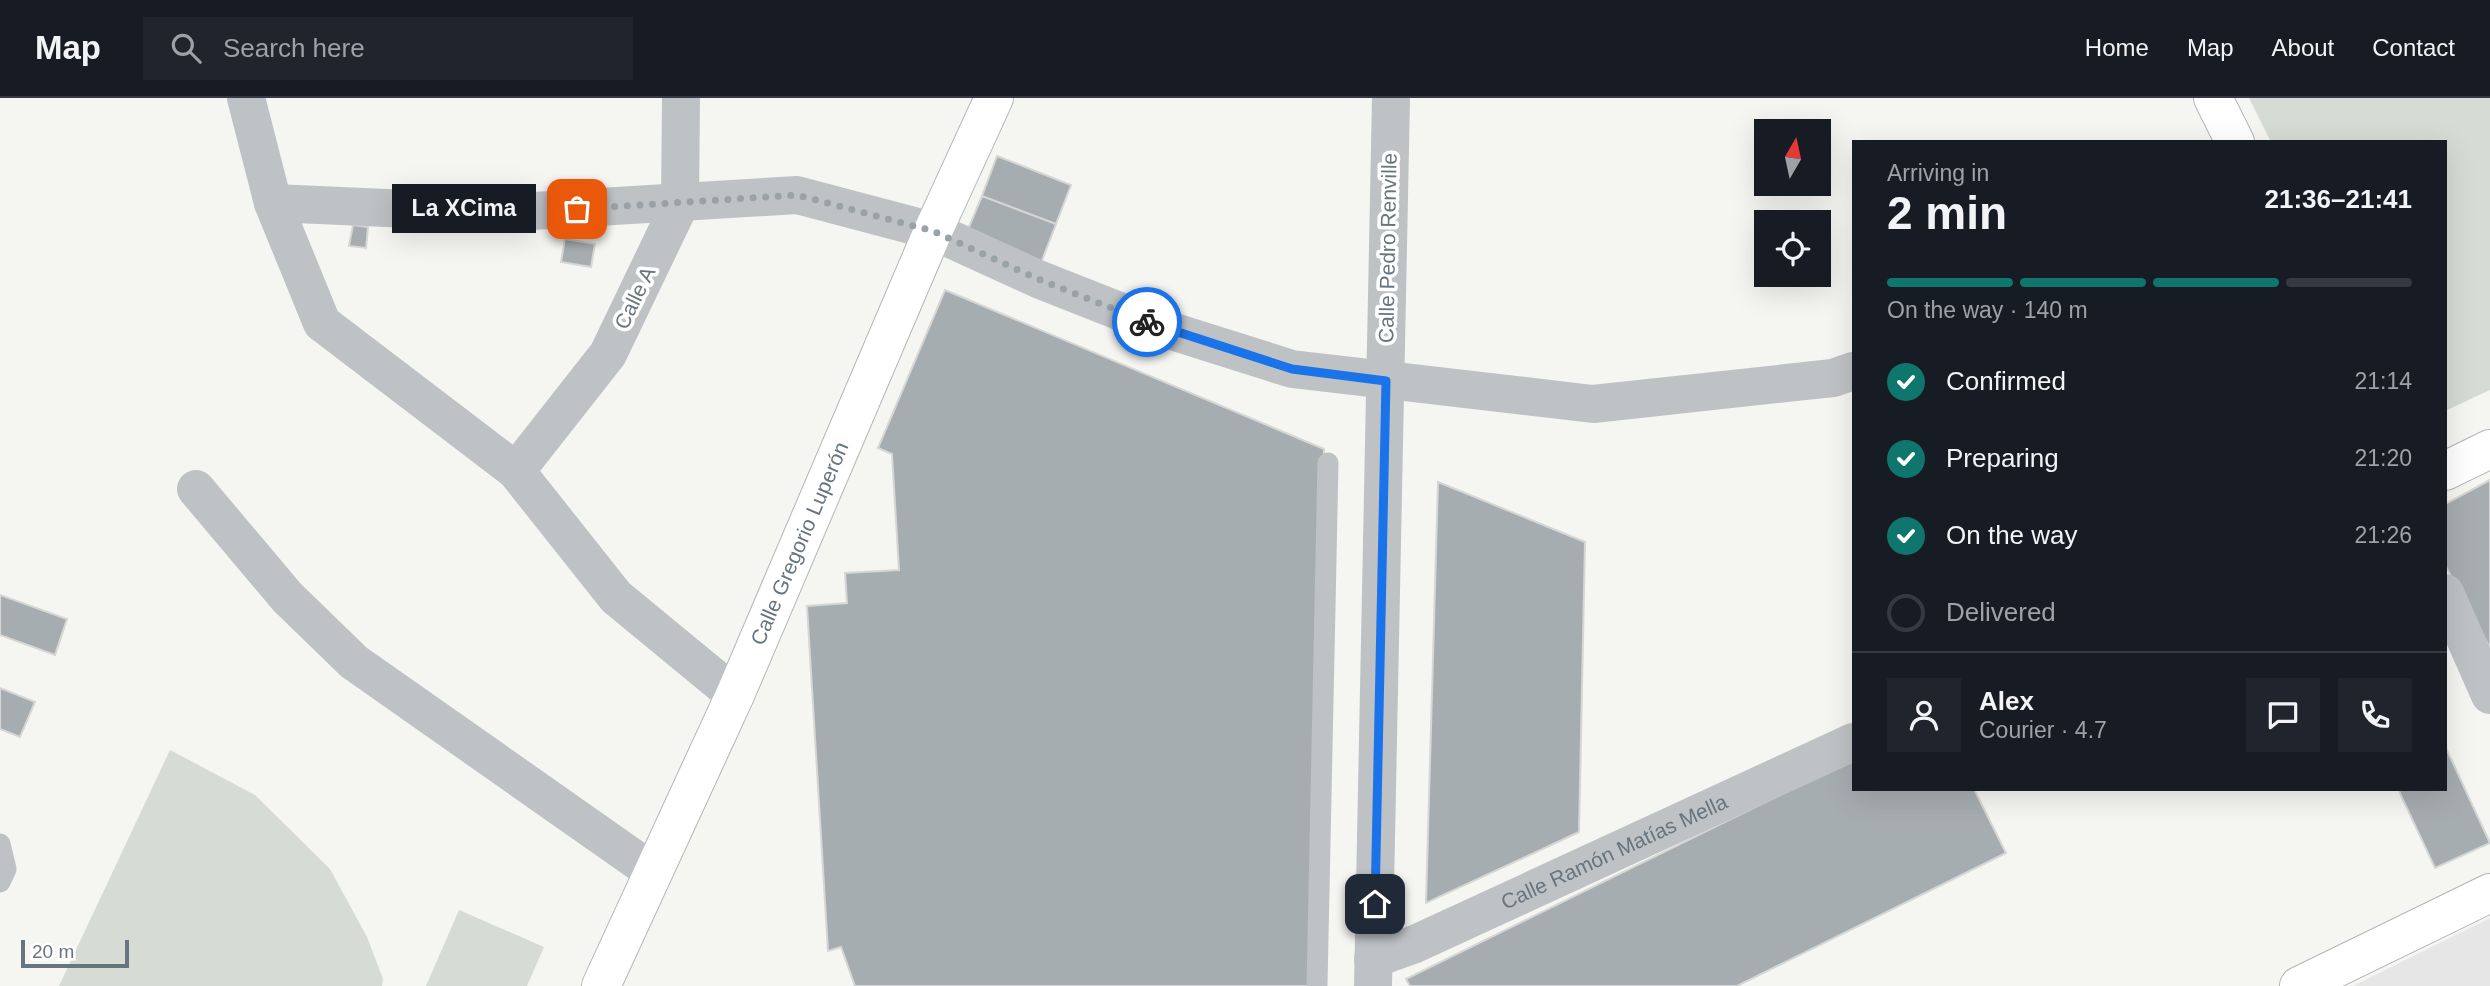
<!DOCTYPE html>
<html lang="en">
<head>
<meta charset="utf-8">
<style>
  :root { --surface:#171b24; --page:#20242c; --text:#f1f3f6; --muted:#9ea1a6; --line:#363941; --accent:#0f766e }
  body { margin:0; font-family:Arial,sans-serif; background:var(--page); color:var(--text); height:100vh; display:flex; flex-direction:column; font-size:26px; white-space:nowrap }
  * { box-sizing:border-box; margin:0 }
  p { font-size:23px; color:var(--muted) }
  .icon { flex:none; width:38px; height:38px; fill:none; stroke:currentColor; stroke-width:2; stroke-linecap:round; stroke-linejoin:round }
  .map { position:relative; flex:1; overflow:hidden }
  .sheet { position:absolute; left:1852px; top:42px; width:595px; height:651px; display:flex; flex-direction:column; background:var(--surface); border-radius:0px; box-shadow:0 7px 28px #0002 }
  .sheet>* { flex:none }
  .needle { width:46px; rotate:9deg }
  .buttons { position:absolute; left:1754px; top:21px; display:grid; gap:14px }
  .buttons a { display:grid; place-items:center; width:77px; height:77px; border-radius:0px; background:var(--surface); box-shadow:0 7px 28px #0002; font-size:35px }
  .scale { position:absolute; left:21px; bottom:18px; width:108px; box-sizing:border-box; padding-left:7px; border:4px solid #67757f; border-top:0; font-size:19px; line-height:24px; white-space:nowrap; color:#67757f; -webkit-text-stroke:5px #fff; paint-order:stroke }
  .pin { position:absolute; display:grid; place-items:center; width:60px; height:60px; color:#fff; margin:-30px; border-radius:14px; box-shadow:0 4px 10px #0006 }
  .courier { position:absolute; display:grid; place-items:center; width:70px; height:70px; margin:-35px; border:5px solid #1a73e8; border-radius:50%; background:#fff; color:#222; box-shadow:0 2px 9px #0007 }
  .bubble { position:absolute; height:49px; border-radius:0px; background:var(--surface); box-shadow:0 7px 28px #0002; font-size:23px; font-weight:700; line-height:49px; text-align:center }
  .headline em { font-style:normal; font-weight:700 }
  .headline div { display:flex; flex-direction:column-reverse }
  .headline { display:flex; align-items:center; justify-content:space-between; height:119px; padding:0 35px }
  h1 { font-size:46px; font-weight:700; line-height:52px }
  .bar { display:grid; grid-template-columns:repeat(4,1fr); gap:10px 7px; align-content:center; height:84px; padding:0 35px }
  .bar i { height:9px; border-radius:5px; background:var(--line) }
  .bar .active { background:var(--accent) }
  .bar p { grid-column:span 4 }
  .line { display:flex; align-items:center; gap:18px; padding:0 35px; border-top:2px solid var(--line) }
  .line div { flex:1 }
  .round { display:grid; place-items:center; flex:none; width:74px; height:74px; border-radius:0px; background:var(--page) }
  ol { padding:0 35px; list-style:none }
  li { display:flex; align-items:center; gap:21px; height:77px }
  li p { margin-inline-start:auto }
  li .icon { padding:7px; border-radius:50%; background:var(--accent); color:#fff; stroke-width:4 }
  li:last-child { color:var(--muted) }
  li i { width:38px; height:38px; border:4px solid var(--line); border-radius:50% }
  header { display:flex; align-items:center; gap:42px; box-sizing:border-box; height:98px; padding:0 35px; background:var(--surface); border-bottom:2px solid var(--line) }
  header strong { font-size:33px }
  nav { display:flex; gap:38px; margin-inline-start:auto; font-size:24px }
  .search { width:490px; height:63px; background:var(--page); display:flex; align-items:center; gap:18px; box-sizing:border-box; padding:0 24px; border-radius:0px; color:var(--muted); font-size:26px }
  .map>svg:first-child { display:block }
  .built { fill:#e5e6e5 }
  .green { fill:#d6dbd3 }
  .building { fill:#a6adb1; stroke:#d6d6d4; stroke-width:2 }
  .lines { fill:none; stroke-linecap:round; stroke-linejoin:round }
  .secondary-casing { stroke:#b1b6b9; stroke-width:40 }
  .primary-casing { stroke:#b2b6b9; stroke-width:40 }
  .lane { stroke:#bec2c5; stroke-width:21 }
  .street { stroke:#bec2c5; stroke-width:38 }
  .secondary { stroke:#fff; stroke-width:38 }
  .primary { stroke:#fff; stroke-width:38 }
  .done { stroke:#99a2a7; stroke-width:7; stroke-dasharray:0 12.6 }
  .route { stroke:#1a73e8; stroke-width:9 }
  .labels { text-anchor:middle; stroke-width:7; stroke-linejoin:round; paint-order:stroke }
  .street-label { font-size:21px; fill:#67757f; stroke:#fff }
</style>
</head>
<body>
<header>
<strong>Map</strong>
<div class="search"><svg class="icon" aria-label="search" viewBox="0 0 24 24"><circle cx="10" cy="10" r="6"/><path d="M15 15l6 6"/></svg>Search here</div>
<nav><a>Home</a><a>Map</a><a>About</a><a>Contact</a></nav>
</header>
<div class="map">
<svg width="2490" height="888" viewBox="0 0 2490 888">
  <rect width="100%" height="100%" fill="#f5f5f2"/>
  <!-- built -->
  <path class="built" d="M2490 820V888H2353Z"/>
  <!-- green -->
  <path class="green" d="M2249 0H2490V292L2445 313V44H2271Z
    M170 652 255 697 330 771 367 839 383 881 382 888H59Z
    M459 812 544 849 527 888H426Z"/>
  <!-- building -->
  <path class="building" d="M997 58 1071 87 1056 126 982 98Z
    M982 98 1056 126 1041 165 966 136Z
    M353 127 368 129 366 150 349 148Z
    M565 141 595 146 591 169 561 164Z
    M945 192 1324 351 1309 888H855L841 849 828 853 807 508 847 505 845 475 899 472 892 356 878 350Z
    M2490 382V550L2445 467V406Z
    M1438 384 1585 444 1579 734 1426 805Z
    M0 497 67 521 55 557 0 537Z
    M0 590 35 604 20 639 0 631Z
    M2445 648 2490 745 2435 770 2398 691H2445Z
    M1853 661V691H1974L2006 755 1737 888H1410L1406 881Z"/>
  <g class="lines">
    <!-- secondary casing -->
    <g class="secondary-casing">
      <g id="secondary">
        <path id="s2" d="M601 888 735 597 933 133 994 0"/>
        <path d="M2299 888 2490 795"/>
      </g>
    </g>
    <!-- primary casing -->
    <g class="primary-casing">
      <path id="primary" d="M2213 0 2235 44
        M2445 373 2490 351"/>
    </g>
    <!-- lane -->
    <path class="lane" d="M0 746 6 771 0 784
      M1317 888 1328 365"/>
    <!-- street -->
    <g class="street">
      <path d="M246 0 273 105 322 225 516 373 616 499 735 597"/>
      <path d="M273 105 500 115 797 97 933 133 1038 181 1162 230 1292 271 1593 306 1833 280 1853 273"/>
      <path d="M516 373 608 256 680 106 681 0"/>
      <path d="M196 391 287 499 354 564 653 774"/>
      <path d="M2445 495 2490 597"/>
      <path id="s1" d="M1373 861 1415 846 1853 644"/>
      <path d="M1373 888 1391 0"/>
    </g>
    <!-- secondary -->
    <use href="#secondary" class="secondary"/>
    <!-- primary -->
    <use href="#primary" class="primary"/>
  </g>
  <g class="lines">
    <!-- done -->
    <path class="done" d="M577 111 797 97 933 133 1038 181 1147 224"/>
    <!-- route -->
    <path class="route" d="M1147 224 1292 271 1386 283 1375 806"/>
  </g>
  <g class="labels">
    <!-- street labels -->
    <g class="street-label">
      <text transform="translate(1388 150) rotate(-89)" y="7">Calle Pedro Renville</text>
      <text transform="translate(635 200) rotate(-64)" y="7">Calle A</text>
      <text dy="7" stroke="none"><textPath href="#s2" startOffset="485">Calle Gregorio Luperón</textPath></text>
      <text dy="7" stroke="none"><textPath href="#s1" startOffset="264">Calle Ramón Matías Mella</textPath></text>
    </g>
  </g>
</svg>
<div class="buttons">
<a><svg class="needle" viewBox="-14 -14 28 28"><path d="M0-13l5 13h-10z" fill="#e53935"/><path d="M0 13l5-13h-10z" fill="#9ea1a6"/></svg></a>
<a><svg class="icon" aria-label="locate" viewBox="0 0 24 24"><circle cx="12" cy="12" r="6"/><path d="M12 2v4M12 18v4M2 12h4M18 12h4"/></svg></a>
</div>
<div class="scale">20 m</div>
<div class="pin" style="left:577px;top:111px;background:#ea580c"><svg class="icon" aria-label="bag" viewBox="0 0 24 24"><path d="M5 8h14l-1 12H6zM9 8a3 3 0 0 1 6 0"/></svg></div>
<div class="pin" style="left:1375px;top:806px;background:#1f2937"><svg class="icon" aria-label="home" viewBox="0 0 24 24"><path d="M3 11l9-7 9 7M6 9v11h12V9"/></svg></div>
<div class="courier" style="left:1147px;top:224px"><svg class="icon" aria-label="bike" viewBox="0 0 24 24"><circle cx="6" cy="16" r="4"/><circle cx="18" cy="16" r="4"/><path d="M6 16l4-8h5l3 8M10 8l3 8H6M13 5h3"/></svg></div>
<div class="bubble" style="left:392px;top:86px;width:144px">La XCima</div>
<section class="sheet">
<div class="headline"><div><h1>2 min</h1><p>Arriving in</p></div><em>21:36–21:41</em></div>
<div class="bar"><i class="active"></i><i class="active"></i><i class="active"></i><i></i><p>On the way · 140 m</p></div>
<ol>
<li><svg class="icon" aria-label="check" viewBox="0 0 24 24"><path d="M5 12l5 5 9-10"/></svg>Confirmed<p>21:14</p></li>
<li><svg class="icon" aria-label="check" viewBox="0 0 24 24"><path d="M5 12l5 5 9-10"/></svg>Preparing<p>21:20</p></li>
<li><svg class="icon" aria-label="check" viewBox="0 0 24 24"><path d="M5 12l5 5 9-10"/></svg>On the way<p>21:26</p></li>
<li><i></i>Delivered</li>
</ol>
<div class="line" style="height:126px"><a class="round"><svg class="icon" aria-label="person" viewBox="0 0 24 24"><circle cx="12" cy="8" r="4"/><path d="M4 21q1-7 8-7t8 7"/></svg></a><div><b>Alex</b><p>Courier · 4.7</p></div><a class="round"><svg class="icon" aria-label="chat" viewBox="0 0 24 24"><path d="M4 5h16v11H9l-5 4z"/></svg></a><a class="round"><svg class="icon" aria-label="phone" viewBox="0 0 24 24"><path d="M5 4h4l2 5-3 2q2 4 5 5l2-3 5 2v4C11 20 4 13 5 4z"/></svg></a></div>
</section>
</div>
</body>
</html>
